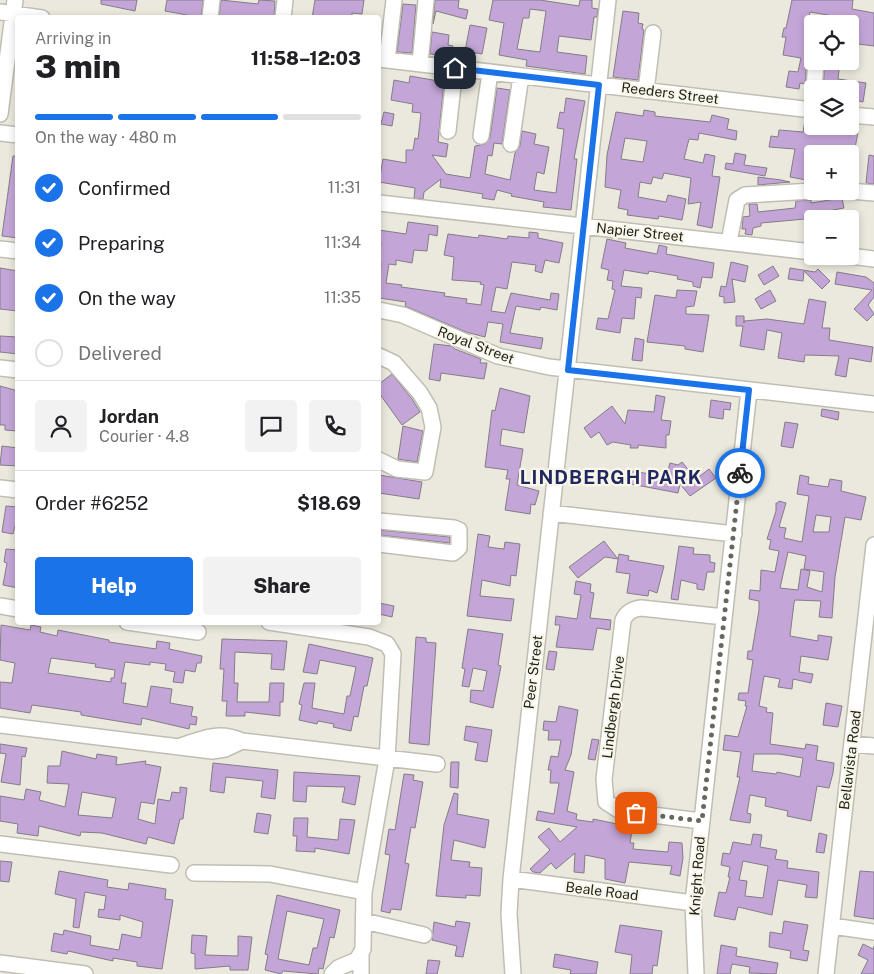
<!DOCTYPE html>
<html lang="en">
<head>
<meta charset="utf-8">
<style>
  :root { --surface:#fff; --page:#f2f2f2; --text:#202124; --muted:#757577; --line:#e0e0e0; --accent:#1a73e8 }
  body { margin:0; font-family:"Public Sans",sans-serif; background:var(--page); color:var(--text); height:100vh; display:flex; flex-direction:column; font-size:19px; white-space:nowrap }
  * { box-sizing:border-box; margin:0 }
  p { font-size:16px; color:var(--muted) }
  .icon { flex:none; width:28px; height:28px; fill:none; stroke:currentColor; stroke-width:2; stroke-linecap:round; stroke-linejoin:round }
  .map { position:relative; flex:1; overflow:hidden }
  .details { position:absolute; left:15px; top:15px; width:366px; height:610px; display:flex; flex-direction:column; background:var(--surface); border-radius:5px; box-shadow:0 2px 8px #0003 }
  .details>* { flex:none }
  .tools { position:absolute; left:804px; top:15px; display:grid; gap:10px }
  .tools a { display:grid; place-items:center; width:55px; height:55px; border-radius:5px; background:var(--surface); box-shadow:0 2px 8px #0003; font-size:25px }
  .pin { position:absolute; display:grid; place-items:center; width:42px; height:42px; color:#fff; margin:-21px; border-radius:10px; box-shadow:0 2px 8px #0006 }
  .courier { position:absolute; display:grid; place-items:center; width:50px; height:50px; margin:-25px; border:4px solid #1a73e8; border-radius:50%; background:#fff; color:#222; box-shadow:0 1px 6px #0007 }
  .overview em { font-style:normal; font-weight:800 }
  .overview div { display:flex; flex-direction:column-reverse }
  .overview { display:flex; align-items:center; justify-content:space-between; height:85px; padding:0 20px }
  h1 { font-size:32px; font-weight:800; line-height:38px }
  .bar { display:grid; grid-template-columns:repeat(4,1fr); gap:8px 5px; align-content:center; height:60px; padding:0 20px }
  .bar i { height:6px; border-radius:4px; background:var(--line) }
  .bar .current { background:var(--accent) }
  .bar p { grid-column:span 4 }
  .line { display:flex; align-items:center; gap:12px; padding:0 20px; border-top:1px solid var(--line) }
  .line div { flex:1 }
  .round { display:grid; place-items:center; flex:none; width:52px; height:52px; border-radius:5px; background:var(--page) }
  ol { padding:0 20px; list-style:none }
  li { display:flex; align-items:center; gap:15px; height:55px }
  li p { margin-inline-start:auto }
  li .icon { padding:5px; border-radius:50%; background:var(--accent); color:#fff; stroke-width:4 }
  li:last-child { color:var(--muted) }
  li i { width:28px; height:28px; border:2px solid var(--line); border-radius:50% }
  .cta { display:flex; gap:10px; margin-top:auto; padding:10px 20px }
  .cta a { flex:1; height:58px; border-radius:5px; background:var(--accent); color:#fff; font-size:20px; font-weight:800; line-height:58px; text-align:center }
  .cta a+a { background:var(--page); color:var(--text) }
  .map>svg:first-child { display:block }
  .building { fill:#c4a5d8; stroke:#837d87; fill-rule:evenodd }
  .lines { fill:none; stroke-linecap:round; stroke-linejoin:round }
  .minor-casing { stroke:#c0beb2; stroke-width:18 }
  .minor { stroke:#fff; stroke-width:15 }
  .done { stroke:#67665f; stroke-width:5; stroke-dasharray:0 9 }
  .route { stroke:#1a73e8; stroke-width:6 }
  .labels { text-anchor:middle; stroke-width:4.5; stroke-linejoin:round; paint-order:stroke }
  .street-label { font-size:14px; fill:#201f1b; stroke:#f9f7ea }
  .district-label { font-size:19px; font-weight:bold; letter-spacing:1px; fill:#212760; stroke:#f9f7ea }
</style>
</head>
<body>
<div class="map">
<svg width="874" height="974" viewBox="0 0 874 974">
  <rect width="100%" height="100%" fill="#ebe9dd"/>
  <!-- building -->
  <path class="building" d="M101 0H137L135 11 101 4Z
    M167 0H203L201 18H187V15L165 11Z
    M221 0 258 4 259 0 275 1 274 18H219Z
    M315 0H364L362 14 352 13V18H312Z
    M435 0H459L458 8 468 10 466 19 436 11 433 24Z
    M493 0H540L579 6 580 0H592V8L598 9 597 17H594L591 40 559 36 557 52 587 56 585 74 526 66 527 60 499 55 504 23 489 20ZM530 9 546 11 540 52 517 49 523 18H529Z
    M792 0H853L852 9 874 13V46L850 43V24H844L845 18 810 12 806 32 812 33V52L807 60 805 84 800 83 799 89 786 87 789 71 798 72 801 58 783 55 786 37H782L784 28H786Z
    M403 4 416 5 412 53 397 52Z
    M623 11 639 13 638 23 643 24 642 29 644 30 638 80 613 77Z
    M470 25 487 28 482 54 465 51Z
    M432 32 449 35 448 45 453 46 452 57 430 54Z
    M825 61H840L838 79 866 83 863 102 850 99V89H823Z
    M410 76 444 82 438 142 448 144 446 157 432 155 446 174 470 178 475 146 485 144 490 138 497 88 510 90 502 144 494 143 492 156 488 155 485 174 510 180 515 153 520 146 522 131 536 134 534 144 549 147 544 174 537 172 534 190 556 193 564 129 557 128 560 112 564 113 566 98 585 101 574 159H577L571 210 543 207 544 202 511 196 512 194 497 190 494 200 482 198 483 194 440 187 441 179 424 192 423 199 414 198 415 188 379 182 383 159 406 163V150H413L415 138 418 139 421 113 412 112 413 104 391 100 394 80 409 83Z
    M644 110 655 112V116L710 122 712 115 729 119 727 129 737 131 736 140 699 133 698 140 689 139 684 159 703 163 705 154 715 156 712 176 720 177 712 228 697 225 701 202 688 204 691 178 664 173 662 179 653 177 651 184 640 182 638 197 666 202 668 195 686 199 682 220 659 216 658 219 627 215 628 210 618 208 621 190 605 187 607 155 616 112 643 116ZM625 138 647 141 643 162 621 159Z
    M384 112 394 114 392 126 381 124Z
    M805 121 812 122V126H837V129L858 132 854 154H825L826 151 811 149 805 172 812 174V181L790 177 795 149 769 147 771 136 778 137 779 130 803 132Z
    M735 153 746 155 744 165 767 168 765 176 725 169 726 163 733 164Z
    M869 155 874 156V184L866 183Z
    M13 156H18V238L2 236Z
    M758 177 781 180 790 182 758 185Z
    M842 198 844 208 812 214V237H808L805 219 761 223V226L753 228 752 235 745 234 746 229H742L743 217 750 216 749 204H757L758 212 795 208 796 201 811 200V203Z
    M408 222 438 226 437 236 429 234 427 251 414 250 412 263 396 260V265L389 264 386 283 402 285 401 287 445 293 444 296 467 299 466 303 481 305 484 285 480 284 481 282 452 280 454 257 444 255 448 234 478 238 479 235 507 239 508 236 529 238V232L538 233V238L563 243 559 263 545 260 542 273 535 271 536 265 512 262 507 289 496 287 491 311 505 313 511 293 550 300 551 293 559 294 557 310 541 307 540 310 516 306 510 333 543 338 541 349 500 342 503 324 488 322 485 337 466 332 405 306 406 302 379 298 381 263H379L381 243H379V230L406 234Z
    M607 239 626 243 625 248 657 254 659 245 667 247 666 254 714 263 712 278 702 277 700 288 693 286V282L677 279 678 276 649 271 648 274 624 270 621 286 642 288 641 298 636 297 634 319 622 318 620 333 596 329 598 318 608 319 615 290 612 289 613 281 607 280 609 270 601 268Z
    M731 262 748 266 745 282 732 279 735 302 724 303V297L719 296 721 286 726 287Z
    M773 266 779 276 764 285 758 275Z
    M0 268 18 271V311L0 309Z
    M790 268 815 272 818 269 830 281 822 289 804 271 803 281 788 279Z
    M837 272 866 277 874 283V297L868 305 874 314 867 321 854 309 872 290 835 284Z
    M677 290 697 291 694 306 686 307V314L709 315 703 352 685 349V346L647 342 655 295 676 298Z
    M770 290 776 301 761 309 755 299Z
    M809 299 826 302 822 328H830L829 340 873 347 871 362 849 358 846 377 835 375 839 356 805 355 804 362 778 358 782 333 767 330 764 350 740 346 743 326H736V316H744V323V321L767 319 804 324Z
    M0 336 18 337V354L0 352Z
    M635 338 644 340 642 361 632 360Z
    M434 344 452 346 455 349 481 359 480 363H487L484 379 441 373 440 381 429 379Z
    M392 374 412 399 420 412 402 425 379 393V384Z
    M0 386 18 391V431L5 430V425H0Z
    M500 388 530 396 524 433 502 429 500 445 523 449 517 485 539 491 535 505 531 504 530 514 505 510 510 479H506L508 470 485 467 492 410 495 411Z
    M656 395 665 397 661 420 671 421 669 435H666V448L638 445V448H630L631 445 613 442 607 445 599 432 591 438 584 428 612 406 625 424 628 410 654 412Z
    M711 400 731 403 730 410 724 409 723 419 709 417Z
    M822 409 839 412 838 420 821 416Z
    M785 422 798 424 793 448 781 446Z
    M403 426 423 431 417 462 398 459Z
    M2 446 18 448V466L0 465Z
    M682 462 696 479 709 469 716 478 690 496 680 484 678 493 631 484 633 471 666 477 670 463 678 465Z
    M379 475 422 482 419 499 379 493Z
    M800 475 809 477 808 484 828 487 830 479 842 481 841 491 866 497 861 520 845 517 835 577 832 618 819 617 821 601 795 600 794 603 790 636 818 641V635L832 637 828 660 801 656 799 672 813 674 811 683 793 679 792 689 778 687 780 679 764 676 759 706 767 708 766 712 773 713 770 744 805 749 806 744 818 746 816 760 834 763 833 773 829 788 817 786 811 821 787 816 788 811 765 806 766 798 750 795 747 813 751 814 750 823 730 820 740 777H737L741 752 723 750 725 735 738 737 747 706H745L746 701 738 700 739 693H748L753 660 747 659 748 651H752L759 610V601L749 599 750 590 760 591 761 570 775 572 779 551 769 549 771 540 767 539 776 511V503H778L779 501 786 503 779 527 786 528 784 538 802 542 809 496 797 494ZM816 515 831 517 829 532H813ZM788 552 806 556 804 569 824 572 822 592 807 587 810 571 801 569 798 590 780 588ZM754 754H779L803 758 800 777 777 772 776 774 752 771Z
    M6 506 18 507V527L15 526 13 534 2 532Z
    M379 530 450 537V543L379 535Z
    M478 534 490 536 488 547 504 549 505 542 520 544 516 576 511 575 510 586 482 580 480 596 514 599 511 621 467 616Z
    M604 541 618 559 605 557 578 578 569 567Z
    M679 546 694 548 693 554 710 555V562L715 563 714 572H707L704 590 697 589V584L681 580 678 600 671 599Z
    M6 549 18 550V588L3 585 7 563 4 562Z
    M619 554 629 556 628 560 664 566 657 593 649 590 648 596 627 593 630 574 616 572Z
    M576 581 591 584 590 592 594 593 590 618 611 620 610 630 597 628 593 650 556 647 560 625H555L556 616 577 619 581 595 574 594Z
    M379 603 394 606 392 617 379 614Z
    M1 625 30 630 31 625 41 627 40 632 57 636 58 630 109 640V642L156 649 157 641 170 643 169 649 202 656 201 663H197L195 672 185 670 183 683 173 682 175 672 165 670 166 664 150 662V665L125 662 121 683H126L123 703 147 707 151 686 172 689 170 703 193 707 191 716 197 717 196 725 190 724 189 729 142 718 141 725 81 715V712L32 705 30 713 0 708V682L12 683 15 663 0 660ZM51 658 96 664 95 667 115 670 114 678H111V682L48 673Z
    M468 629 503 634 498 665 501 666 493 708 470 702 471 690 483 691 487 671 473 668 469 687 462 686 465 669 462 668Z
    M416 637 426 638V642L436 643 429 745 409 743Z
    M222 639 287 641 284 670 271 669 272 654 235 652 234 683H238L237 702H269L270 683H284L283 702H280V716L245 712V716H226L227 701H222L224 669H220Z
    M309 644 373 658 367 686H364L358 717 354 716 351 731 333 727 334 724 318 721 317 724 299 720 302 705 299 704 304 683H315L312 708 344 714 347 696H350L356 667 320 660 317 674 303 672Z
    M549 651 557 652 554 670 546 669Z
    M826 703 842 706 838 727 823 725Z
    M559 706 578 710 571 755 565 770 574 772 567 811 577 814 576 819 578 820 593 822V819L622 825V822L633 824 630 843H634L633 849 668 852 669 842 682 843 683 858 680 876 670 874 672 866 629 862 625 883 605 879V859L585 855 584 873 574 872 575 853 556 869 551 863 540 873 533 872 530 869 550 850 538 837 549 828 560 842 577 827 536 820 538 811 554 814 559 783H550L551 770H548L551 756 558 757 561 740H548L549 731 543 730 544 721 556 722Z
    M466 726 492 730 487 762 475 760 478 743 464 740Z
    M592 739 599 740 595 760 588 759Z
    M0 744 27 748 25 757 22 756 20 785 1 782 6 754 0 753Z
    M62 751 96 759 97 754 117 757 116 765 146 761 145 764 161 767 154 804 141 802 138 819 155 824 158 799 170 801 172 792 180 793V787L187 788 183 819H180L174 844 148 837 146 844 102 833 81 832 80 836 39 826 38 836 17 833 18 824 0 821V796L24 800 26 789 41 792 39 800 65 807 69 784 47 783 48 766H60ZM82 792 116 798 112 818 78 815Z
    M451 762H459L458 788 450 787Z
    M213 763 278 770 275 799 261 797 263 781 226 777 224 793 210 791Z
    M294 772 360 776 355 805 342 802 345 787 307 786 306 802 293 801Z
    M404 774 414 775 413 780 423 782 415 828 411 827 405 863 409 864 401 910 391 909 390 913 381 911 390 855 385 854 389 829 395 830Z
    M454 793 458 794 457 814 489 820 485 848 454 840 451 860 470 862 469 867 482 868 480 896 466 895V898L436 896 444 825Z
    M257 813 271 815 268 834 254 832Z
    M294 818H308L307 837 338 840 340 819 355 820 349 854 315 848V852L296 851 297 836H293Z
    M819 833 827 835 824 853 816 852Z
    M753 834 762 835 760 847 777 850 775 859 788 861 787 868 819 872 817 898 805 897 807 885 778 880 772 915 738 907 735 920 714 916 719 892 726 893 730 877H728L730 867 721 865 723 853 730 854 733 842 751 845ZM743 861 768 866 763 898 745 896 747 881 739 880Z
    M0 861 12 862 9 882 0 881Z
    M59 871 108 880 107 887 128 890 129 883 166 889 165 899 173 900 162 969 137 966V962L113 958V961L68 951 67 954 51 951 54 933 63 935 64 930 91 936 90 945 119 950 122 934 141 938 143 922 120 915V920L98 917 99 909 104 910 106 896 85 892 79 928 73 927 76 899 55 894Z
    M860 871 874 872V919L854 916Z
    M277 895 340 910 334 938 330 937 323 969 319 968 318 974 283 971 281 974 265 970 268 955 265 954ZM287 911 324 919 317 948H313L309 965 278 959Z
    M456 921 470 923 463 957 455 956 457 946 432 940 434 922 455 927Z
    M784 921 808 925 803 950 809 951 807 961 790 958 791 951 769 947 770 932 782 934Z
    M620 925 662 931 657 966 653 965 652 974H630L632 955 615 952Z
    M192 935 207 936 205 955 238 956V936L252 937 248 970H230V966L195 969V954L191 953Z
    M863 944 873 949 874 946V974H861L868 960 858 955Z
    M721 945 737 948 736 956 778 963 776 974 749 973 750 967 732 964 730 974H717Z
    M555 954 598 962 596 974H570L571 970 553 967Z
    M428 960 440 961 437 974H426Z"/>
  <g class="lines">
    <!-- minor casing -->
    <g class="minor-casing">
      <path id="minor" d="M0 12 42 18
        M210 18 212 0
        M283 18 285 0
        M379 59 812 110
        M387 60 394 0
        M420 64 426 0
        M814 89 816 61
        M646 91 653 33
        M0 114 15 0
        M850 115 874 117
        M448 131 455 68
        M0 133 18 135
        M481 136 490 72
        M511 144 521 76
        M850 191 874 193
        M379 203 812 252
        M729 242 737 200 745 195 812 191
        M0 249 18 251
        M850 256 874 259
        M379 310 403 315 498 356 549 367 874 404
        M379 356 394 363 420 393 429 408 433 427 425 472 397 469 379 460
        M0 368 18 370
        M0 488 18 490
        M551 513 734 534
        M379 521 454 528 459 530V548L453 553 379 544
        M0 606 18 609
        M127 622 198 632
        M269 622 369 637 387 644 393 654 387 759 364 892 363 949 357 960 338 968 332 974
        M0 725 212 751 225 749 242 741
        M852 744 874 746
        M181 746C203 738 220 731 242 741L437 764
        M701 821 620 811 606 802 604 779 623 620C627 612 632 609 641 608L724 617
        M0 844 171 865
        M194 873 270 874 364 892
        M511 879 693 903
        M364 921 424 935
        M832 926 874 932
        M361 955V974
        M0 963 85 974
        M513 974 509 914 511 879 608 0
        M696 974 693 903 749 390
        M826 974 874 545"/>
    </g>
    <!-- minor -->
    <use href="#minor" class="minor"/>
  </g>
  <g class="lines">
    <!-- done -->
    <path class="done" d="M636 813 702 821 740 473"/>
    <!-- route -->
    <path class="route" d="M455 68 599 85 568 370 749 390 740 473"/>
  </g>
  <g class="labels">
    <!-- street labels -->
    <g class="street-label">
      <text transform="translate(670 93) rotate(7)" y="5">Reeders Street</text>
      <text transform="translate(640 232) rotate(6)" y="5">Napier Street</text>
      <text transform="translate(476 345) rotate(21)" y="5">Royal Street</text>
      <text transform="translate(533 672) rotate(-83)" y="5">Peer Street</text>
      <text transform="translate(613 707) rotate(-83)" y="5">Lindbergh Drive</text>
      <text transform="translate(850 760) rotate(-83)" y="5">Bellavista Road</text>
      <text transform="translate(697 876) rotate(-86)" y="5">Knight Road</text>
      <text transform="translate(602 891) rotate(7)" y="5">Beale Road</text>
    </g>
    <!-- district labels -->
    <g class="district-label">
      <text x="611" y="484">LINDBERGH PARK</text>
    </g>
  </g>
</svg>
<div class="tools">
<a><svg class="icon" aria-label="locate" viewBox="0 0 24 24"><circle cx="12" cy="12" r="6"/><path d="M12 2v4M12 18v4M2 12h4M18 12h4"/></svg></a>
<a><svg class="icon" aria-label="layers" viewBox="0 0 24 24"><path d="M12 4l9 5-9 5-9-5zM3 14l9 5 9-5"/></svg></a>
<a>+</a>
<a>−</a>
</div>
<div class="pin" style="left:636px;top:813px;background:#ea580c"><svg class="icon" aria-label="bag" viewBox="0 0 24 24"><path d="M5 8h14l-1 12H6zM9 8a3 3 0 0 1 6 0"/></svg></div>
<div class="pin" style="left:455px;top:68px;background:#1f2937"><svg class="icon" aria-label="home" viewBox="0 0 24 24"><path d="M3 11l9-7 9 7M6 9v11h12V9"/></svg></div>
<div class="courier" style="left:740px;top:473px"><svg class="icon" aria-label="bike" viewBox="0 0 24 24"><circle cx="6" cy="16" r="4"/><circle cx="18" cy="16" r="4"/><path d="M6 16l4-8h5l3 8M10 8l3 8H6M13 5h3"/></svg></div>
<section class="details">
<div class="overview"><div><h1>3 min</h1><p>Arriving in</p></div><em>11:58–12:03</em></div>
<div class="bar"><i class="current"></i><i class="current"></i><i class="current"></i><i></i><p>On the way · 480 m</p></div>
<ol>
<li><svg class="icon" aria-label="check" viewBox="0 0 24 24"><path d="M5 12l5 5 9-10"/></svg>Confirmed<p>11:31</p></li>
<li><svg class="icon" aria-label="check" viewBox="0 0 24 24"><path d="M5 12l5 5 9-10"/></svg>Preparing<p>11:34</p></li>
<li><svg class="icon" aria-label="check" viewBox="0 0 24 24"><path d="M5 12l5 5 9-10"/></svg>On the way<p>11:35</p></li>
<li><i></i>Delivered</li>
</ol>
<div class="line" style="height:90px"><a class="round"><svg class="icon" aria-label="person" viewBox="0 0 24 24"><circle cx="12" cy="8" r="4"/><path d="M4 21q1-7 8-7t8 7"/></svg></a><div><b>Jordan</b><p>Courier · 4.8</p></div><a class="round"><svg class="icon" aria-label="chat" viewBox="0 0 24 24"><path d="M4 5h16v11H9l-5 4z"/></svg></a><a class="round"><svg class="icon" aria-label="phone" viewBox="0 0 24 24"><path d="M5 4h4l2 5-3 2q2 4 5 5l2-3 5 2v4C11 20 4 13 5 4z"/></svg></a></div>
<div class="line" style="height:65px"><div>Order #6252</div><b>$18.69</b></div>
<div class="cta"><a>Help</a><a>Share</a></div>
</section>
</div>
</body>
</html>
